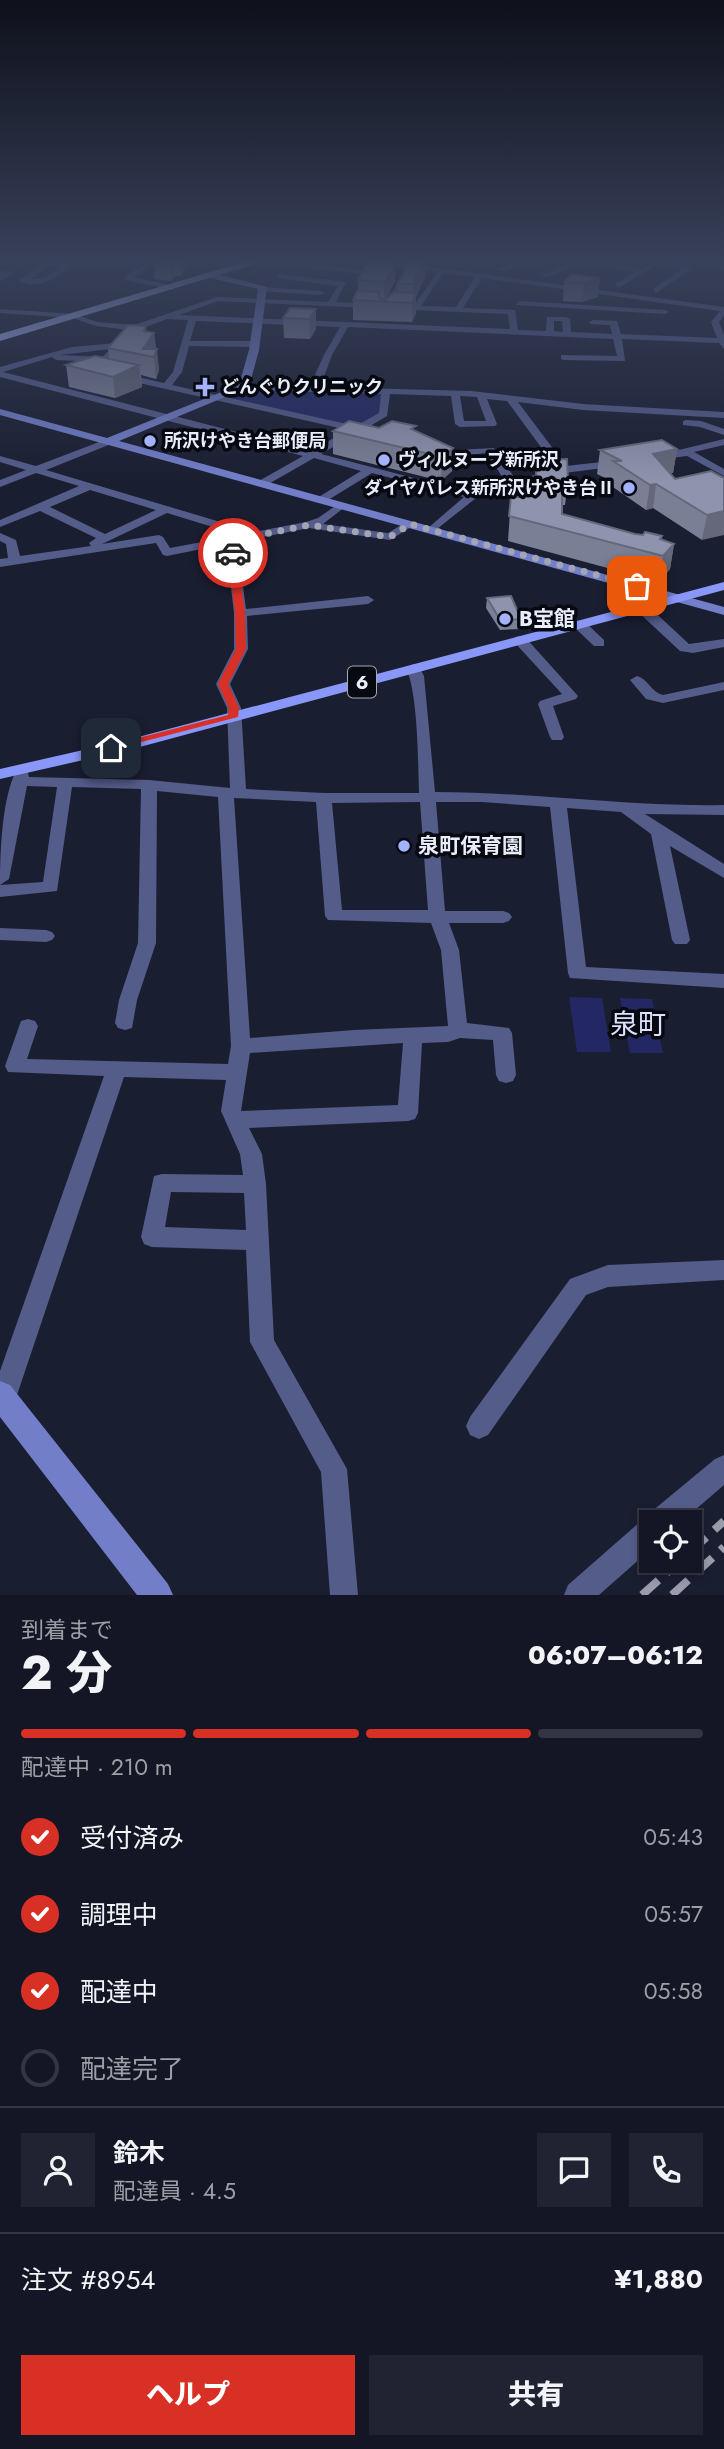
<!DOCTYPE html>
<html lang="ja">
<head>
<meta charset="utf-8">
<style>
  :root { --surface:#141625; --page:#212332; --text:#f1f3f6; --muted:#9d9fa7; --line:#333542; --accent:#d93025 }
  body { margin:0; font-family:Jost,"Noto Sans JP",sans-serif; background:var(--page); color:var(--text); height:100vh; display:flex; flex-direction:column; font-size:26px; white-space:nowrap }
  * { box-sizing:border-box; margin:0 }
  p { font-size:23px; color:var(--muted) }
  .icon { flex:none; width:38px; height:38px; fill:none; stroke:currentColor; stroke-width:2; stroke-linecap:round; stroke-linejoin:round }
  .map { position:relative; height:1595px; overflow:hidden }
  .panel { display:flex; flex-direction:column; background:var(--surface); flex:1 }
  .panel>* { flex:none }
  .tools { position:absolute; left:639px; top:1510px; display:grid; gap:14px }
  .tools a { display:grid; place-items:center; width:63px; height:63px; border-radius:0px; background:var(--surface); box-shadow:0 4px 10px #0003,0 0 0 2px var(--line); font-size:35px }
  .pin { position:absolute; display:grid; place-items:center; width:60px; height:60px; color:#fff; margin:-30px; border-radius:14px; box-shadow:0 4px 10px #0006 }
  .courier { position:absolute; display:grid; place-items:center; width:70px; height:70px; margin:-35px; border:5px solid #d93025; border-radius:50%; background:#fff; color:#222; box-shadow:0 2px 9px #0007 }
  .summary em { font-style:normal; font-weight:800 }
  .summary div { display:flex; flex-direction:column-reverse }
  .summary { display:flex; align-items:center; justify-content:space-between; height:119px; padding:0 21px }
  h1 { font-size:46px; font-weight:800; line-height:52px }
  .bar { display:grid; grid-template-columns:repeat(4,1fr); gap:10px 7px; align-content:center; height:84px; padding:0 21px }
  .bar i { height:9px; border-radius:5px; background:var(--line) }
  .bar .current { background:var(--accent) }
  .bar p { grid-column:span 4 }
  .line { display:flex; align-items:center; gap:18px; padding:0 21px; border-top:2px solid var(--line) }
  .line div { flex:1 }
  .round { display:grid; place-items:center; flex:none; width:74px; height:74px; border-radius:0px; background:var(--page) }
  ol { padding:0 21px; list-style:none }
  li { display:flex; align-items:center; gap:21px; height:77px }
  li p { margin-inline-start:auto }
  li .icon { padding:7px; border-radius:50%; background:var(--accent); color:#fff; stroke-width:4 }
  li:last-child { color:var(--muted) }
  li i { width:38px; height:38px; border:4px solid var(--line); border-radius:50% }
  .primary-button { display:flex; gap:14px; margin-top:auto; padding:14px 21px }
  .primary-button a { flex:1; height:80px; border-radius:0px; background:var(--accent); color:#fff; font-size:28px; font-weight:800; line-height:80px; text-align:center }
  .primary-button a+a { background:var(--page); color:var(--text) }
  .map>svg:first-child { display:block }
  .green { fill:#232864 }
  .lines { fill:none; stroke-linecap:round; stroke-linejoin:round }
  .street { fill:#545c8a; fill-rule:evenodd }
  .secondary { fill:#727ec8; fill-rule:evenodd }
  .primary { fill:#8998f8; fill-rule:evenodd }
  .highway { fill:#a8b6fb; fill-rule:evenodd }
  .rail { stroke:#989cab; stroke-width:8; stroke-dasharray:22 11; stroke-linecap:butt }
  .wall { fill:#7b7f96 }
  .shaded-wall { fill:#64687a }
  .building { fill:#8f94ae; stroke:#64687a; stroke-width:2 }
  .route { fill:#d93025 }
  .done { stroke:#a1a5b4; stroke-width:7; stroke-dasharray:0 12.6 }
  .poi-dot { fill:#a4b2fc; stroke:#070911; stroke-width:2.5 }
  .labels { text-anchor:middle; stroke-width:7; stroke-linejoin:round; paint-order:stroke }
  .far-poi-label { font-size:18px; font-weight:bold; fill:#e9edfa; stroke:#070911; text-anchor:start }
  .shield { fill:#070911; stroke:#a5a9b4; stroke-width:2 }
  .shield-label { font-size:19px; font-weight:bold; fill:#e9edfa }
  .poi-label { font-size:21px; font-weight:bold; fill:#e9edfa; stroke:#070911; text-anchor:start }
  .near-quarter-label { font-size:28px; fill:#dce2ff; stroke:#070911 }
</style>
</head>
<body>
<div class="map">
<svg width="724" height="1595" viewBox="0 0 724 1595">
  <rect width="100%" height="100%" fill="#1a1e31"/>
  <!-- green -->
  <path class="green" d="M249 389 382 394 379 414 356 426 230 398Z
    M569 997 602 998 611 1052H577Z
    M620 998 652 999 663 1053H630Z"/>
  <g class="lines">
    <!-- street -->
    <path class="street" d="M0 258 65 263 70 258H78C63 274 41 292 18 281L41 265 0 261ZM49 266 61 267 44 278 30 279Z
      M348 258 408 264 417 260 421 262 417 265 724 307V316L719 322 724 335V349L719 343 622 339 625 361 564 360 561 359V355L617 356 613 339 348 327 332 355 320 387 472 391 583 404 724 412V418L583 410 518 402 566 466 619 460 624 463 619 466 564 473 476 498 432 533 426 530 428 528 464 497 372 473 325 502H317V498L361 471 314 458 265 486H257V482L303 456 0 377V367L72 347 116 343 129 330 96 326 73 318 0 313V309L74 314 97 322 134 325 217 297 328 302 338 286 276 278 279 274 346 282 336 302 372 304 376 306 372 308 218 301 179 315 510 329 508 314 391 309 384 311 404 268ZM411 269 437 272 414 306 393 305ZM443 273 475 277 456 307 421 306ZM482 278 720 311 711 322 717 338 621 334 617 321 593 320 589 322 590 324 610 325 612 334 571 332 570 319 566 317H547L546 331 518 330 515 310 463 308ZM167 319 188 320 173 372 164 383 120 373 115 376 117 378 348 430 311 451 3 372 52 357 56 360 97 362 88 372 96 374 138 330ZM196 321 340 327 324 355 310 386 244 384 239 387 244 390 381 394 379 413 356 426 172 385 182 372 189 346 254 347 258 344 254 341H190ZM554 321H562L563 332 554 331ZM111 349 102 357 60 355ZM390 394 451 396 455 424 460 427 495 426 497 424 487 399 507 401 557 469 516 480 494 448 457 450 430 445V449L457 456 487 453 506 483 472 493 321 454 359 432H365V429L387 416ZM460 396 477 397 486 421H464Z
      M525 258H536L505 271 498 269Z
      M573 258H589L641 269 659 259 693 268 656 293 653 289 683 269 660 263 618 288 615 284 635 272 585 262 547 277 540 275 576 260Z
      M680 258H694L724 266V270Z
      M145 264 148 268 134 277 174 286V290L125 280V276Z
      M312 264 383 272 387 274 383 276 309 268Z
      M0 271 12 272 13 274 0 281Z
      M262 287 321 291 325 293 321 295 259 291Z
      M519 301 665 310 669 312 665 314 516 305Z
      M686 420 701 421 724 429V435L700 427 683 425V421Z
      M107 439 112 442 111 444 46 470 254 532 306 522 318 518 341 502 347 505 345 507 323 524 388 533 406 522 416 524 390 540 309 528 237 542 246 609 368 596 374 600 368 604 247 616 248 649 230 684 241 708 246 789 324 793H419C418 762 418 693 406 668L413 664 418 665 424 676 435 792C532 792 627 807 724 805V815L645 814 724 864V878L670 846 690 940 687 944H675L672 940 651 834 621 812 567 808 586 967 724 974V988L570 978 568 973 550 807 482 802H436L445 911H503L509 913 512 917 509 921 503 923H449L459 950 467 1023 509 1028 512 1033 516 1075 513 1081 506 1083 499 1081 496 1075 493 1040 460 1038 448 1042 422 1043 418 1113 415 1119 408 1121 249 1128 262 1154 266 1184 274 1340 347 1469 358 1595H330L321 1472 250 1342 246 1250 152 1247 144 1244 141 1237 154 1176 162 1174 243 1175 240 1154 221 1111 226 1080 124 1077 16 1398 12 1407 0 1409V1371L104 1076 8 1072 5 1066 21 1021 28 1019 35 1021 38 1026 27 1059 228 1064 231 1046 218 797 157 791 156 943 137 1000 132 1028 125 1030 118 1028 115 1023 119 1000 138 943 141 789 72 787 57 891 0 897V885L43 882 57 787 27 786 9 879 0 885C0 852 2 796 17 769H27L29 777 149 780 230 788 227 708 216 684 234 649V613L226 544 167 556 163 555 156 543 0 567V559L8 558 6 544 0 541V533L16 540 20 556 91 546 89 543 96 538 40 511 0 527V520L79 486 36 473 0 487V480L26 470 0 462V456L36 466ZM90 490 156 510 105 534 50 507ZM167 513 239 535 170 548 163 537 159 535 102 544ZM234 798 316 802 325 916 328 920 431 923 441 950 448 1026 354 1030 250 1038ZM420 802 428 910H342L332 803ZM403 1043 398 1105 241 1111 250 1053ZM171 1192 244 1193 246 1230 165 1227Z
      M724 439V445L694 452 724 469V476L687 456 655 460 650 457Z
      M642 604 647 605 689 644 724 639V647L693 653 680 651 637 611V605Z
      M580 621 585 622 604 640V646H594L575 628V622Z
      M520 636 525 637 578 696 576 699 553 706 564 737 562 740H552L550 737 538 704 540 701 562 694 515 643V637Z
      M637 676C648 679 651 692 663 695L724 682V690L663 703 646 699 630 680Z
      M0 928 46 930 52 932 55 936 52 940 46 942 0 940Z
      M724 1260V1280L608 1287 586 1295 488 1435 479 1439 470 1435 466 1426 470 1417 570 1279 608 1265Z
      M724 1455V1485L681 1522H651V1549L599 1595H564L568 1585 641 1521 649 1518 651 1512 715 1459Z"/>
    <!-- secondary -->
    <path class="secondary" d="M213 273 267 287 259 350 249 387 119 441 724 607V615L0 415V409L107 438 239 385 249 350 258 289 210 278Z
      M0 1381 10 1385 168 1584 173 1595H137L0 1417Z"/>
    <!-- primary -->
    <path class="primary" d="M724 582V590L136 748 0 779V769L127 740Z"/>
    <!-- highway -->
    <path class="highway" d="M258 258H275L0 341V334Z"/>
    <!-- rail -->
    <path class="rail" d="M690 1552 724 1521
      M642 1595 680 1561
      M672 1595 724 1547"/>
  </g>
  <!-- wall -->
  <path class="wall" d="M153 258H173L174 262 173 258H190V262L181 276H175L171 281 155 279Z
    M395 263V281L385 301 398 293V284L426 275 416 296V313L412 322 353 320V300L358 291V280Z
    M600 278 598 297 582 302 563 301 564 282Z
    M316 309V329L310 339 284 338 283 318Z
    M147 332 154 333 159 370 156 379 141 375 142 387 115 398 69 387 66 365 109 359 108 348Z
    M379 428 416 431 453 448 452 471 441 481 333 454V431Z
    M677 449 673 473H670L675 479 724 478 702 540 653 508 646 510 610 485 611 481 597 474 600 450Z
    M537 460 568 481 565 505H562V514L635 534 662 536V540L674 544 670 569 659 582 508 541 511 497H523L535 478Z
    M487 598 521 619V629L500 630 486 608Z"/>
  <!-- shaded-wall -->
  <path class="shaded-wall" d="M169 258H173L175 276 171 281Z
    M180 258H190V262L181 276Z
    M426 258V275L416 296V313L412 322 413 284Z
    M395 263V281L384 301 385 282Z
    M600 278 598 297 582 302 584 283Z
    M316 309V329L310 339 309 319Z
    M146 326 148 342 154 333 156 352 157 349 159 370 156 379 154 357 143 355 144 331Z
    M139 365 142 387 115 398 113 377Z
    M453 448 452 471 441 481 442 457Z
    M677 449 673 473 650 478 653 454Z
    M656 484 653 508 646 510 650 485Z
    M724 511V535L702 540 707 515Z
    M674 544 670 569 659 582 663 556Z"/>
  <!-- building -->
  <path class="building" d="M411 258H426L413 284H398Z
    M369 259 395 263 385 282 358 280Z
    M571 274 600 278 584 283 564 282Z
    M357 291 379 292 378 297 385 301 393 292 416 293 412 303 353 300Z
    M290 308 316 309 309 319 283 318Z
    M128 325 146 326 144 331 154 333 143 349H157L154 357 108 348Z
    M95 356 139 365 113 377 66 365Z
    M349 421 379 428 392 421 416 426 411 429 453 448 442 457 333 431Z
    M662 440 677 449 653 454 675 479 711 471 724 478V511L707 515 656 484 650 485 613 461H622L600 450Z
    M567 459 568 481 562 480V514L635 534 643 535 645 532 662 536 660 539 674 544 663 556 509 516 511 497H524L525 478H536L537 460Z
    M511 596 521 619 501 621 487 598Z"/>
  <!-- sky -->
  <linearGradient id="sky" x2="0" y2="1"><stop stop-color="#0e101b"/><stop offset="0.54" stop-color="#38415a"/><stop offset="1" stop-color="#38415a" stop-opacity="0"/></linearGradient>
  <rect width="724" height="482" fill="url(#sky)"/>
  <!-- route -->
  <path class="route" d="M233 551 237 553 245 613 246 649 228 684 239 708 238 717 107 751V746L228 715 229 708 218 684 236 649 235 613 228 553Z"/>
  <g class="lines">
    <!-- done -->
    <path class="done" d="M233 553 231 541 309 525 390 537 410 524 637 586"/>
  </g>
  <!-- markers -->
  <g class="poi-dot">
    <path d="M201.5 376.5h7v7h7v7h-7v7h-7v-7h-7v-7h7z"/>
    <circle cx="150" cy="441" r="7"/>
    <circle cx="384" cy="460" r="7"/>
    <circle cx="629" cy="488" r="7"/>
    <circle cx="505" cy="619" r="7"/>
    <circle cx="404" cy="846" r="7"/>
  </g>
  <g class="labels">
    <!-- far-poi labels -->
    <g class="far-poi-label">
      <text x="221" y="393">どんぐりクリニック</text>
      <text x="164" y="447">所沢けやき台郵便局</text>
      <text x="398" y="466">ヴィルヌーブ新所沢</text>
      <text x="615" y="494" text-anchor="end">ダイヤパレス新所沢けやき台Ⅱ</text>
    </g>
    <!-- shield labels -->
    <rect class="shield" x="348" y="666.5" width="28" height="31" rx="5"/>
    <g class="shield-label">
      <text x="362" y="689">6</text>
    </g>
    <!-- poi labels -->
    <g class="poi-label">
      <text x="519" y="626">B宝館</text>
      <text x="418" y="853">泉町保育園</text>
    </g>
    <!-- near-quarter labels -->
    <g class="near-quarter-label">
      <text x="638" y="1034">泉町</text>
    </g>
  </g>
</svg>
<div class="tools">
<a><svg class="icon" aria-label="locate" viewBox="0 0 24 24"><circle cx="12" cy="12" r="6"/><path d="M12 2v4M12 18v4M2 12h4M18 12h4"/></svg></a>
</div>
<div class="pin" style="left:637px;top:586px;background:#ea580c"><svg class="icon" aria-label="bag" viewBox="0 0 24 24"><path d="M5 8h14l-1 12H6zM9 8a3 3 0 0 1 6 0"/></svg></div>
<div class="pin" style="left:111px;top:748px;background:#1f2937"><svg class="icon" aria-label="home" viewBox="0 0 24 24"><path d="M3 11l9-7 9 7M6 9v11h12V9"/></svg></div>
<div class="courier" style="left:233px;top:553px"><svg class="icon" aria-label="car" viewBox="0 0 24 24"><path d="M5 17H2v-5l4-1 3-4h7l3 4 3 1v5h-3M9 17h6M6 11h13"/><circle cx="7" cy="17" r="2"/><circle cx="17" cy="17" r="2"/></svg></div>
</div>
<section class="panel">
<div class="summary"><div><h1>2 分</h1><p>到着まで</p></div><em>06:07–06:12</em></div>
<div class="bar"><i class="current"></i><i class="current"></i><i class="current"></i><i></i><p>配達中 · 210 m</p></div>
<ol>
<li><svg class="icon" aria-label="check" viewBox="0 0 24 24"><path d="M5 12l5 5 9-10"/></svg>受付済み<p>05:43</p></li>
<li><svg class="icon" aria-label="check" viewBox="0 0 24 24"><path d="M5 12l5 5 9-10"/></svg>調理中<p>05:57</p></li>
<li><svg class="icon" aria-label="check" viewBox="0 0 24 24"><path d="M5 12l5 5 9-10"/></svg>配達中<p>05:58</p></li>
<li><i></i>配達完了</li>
</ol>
<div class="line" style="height:126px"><a class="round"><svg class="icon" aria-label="person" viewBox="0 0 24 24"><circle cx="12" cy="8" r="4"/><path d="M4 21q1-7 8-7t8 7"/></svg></a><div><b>鈴木</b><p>配達員 · 4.5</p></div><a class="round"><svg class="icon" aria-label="chat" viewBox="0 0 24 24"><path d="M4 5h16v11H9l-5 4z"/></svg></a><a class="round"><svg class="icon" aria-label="phone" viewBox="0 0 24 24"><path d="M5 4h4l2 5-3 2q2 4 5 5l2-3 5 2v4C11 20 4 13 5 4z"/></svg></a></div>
<div class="line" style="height:91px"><div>注文 #8954</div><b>¥1,880</b></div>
<div class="primary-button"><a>ヘルプ</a><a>共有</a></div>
</section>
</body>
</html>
